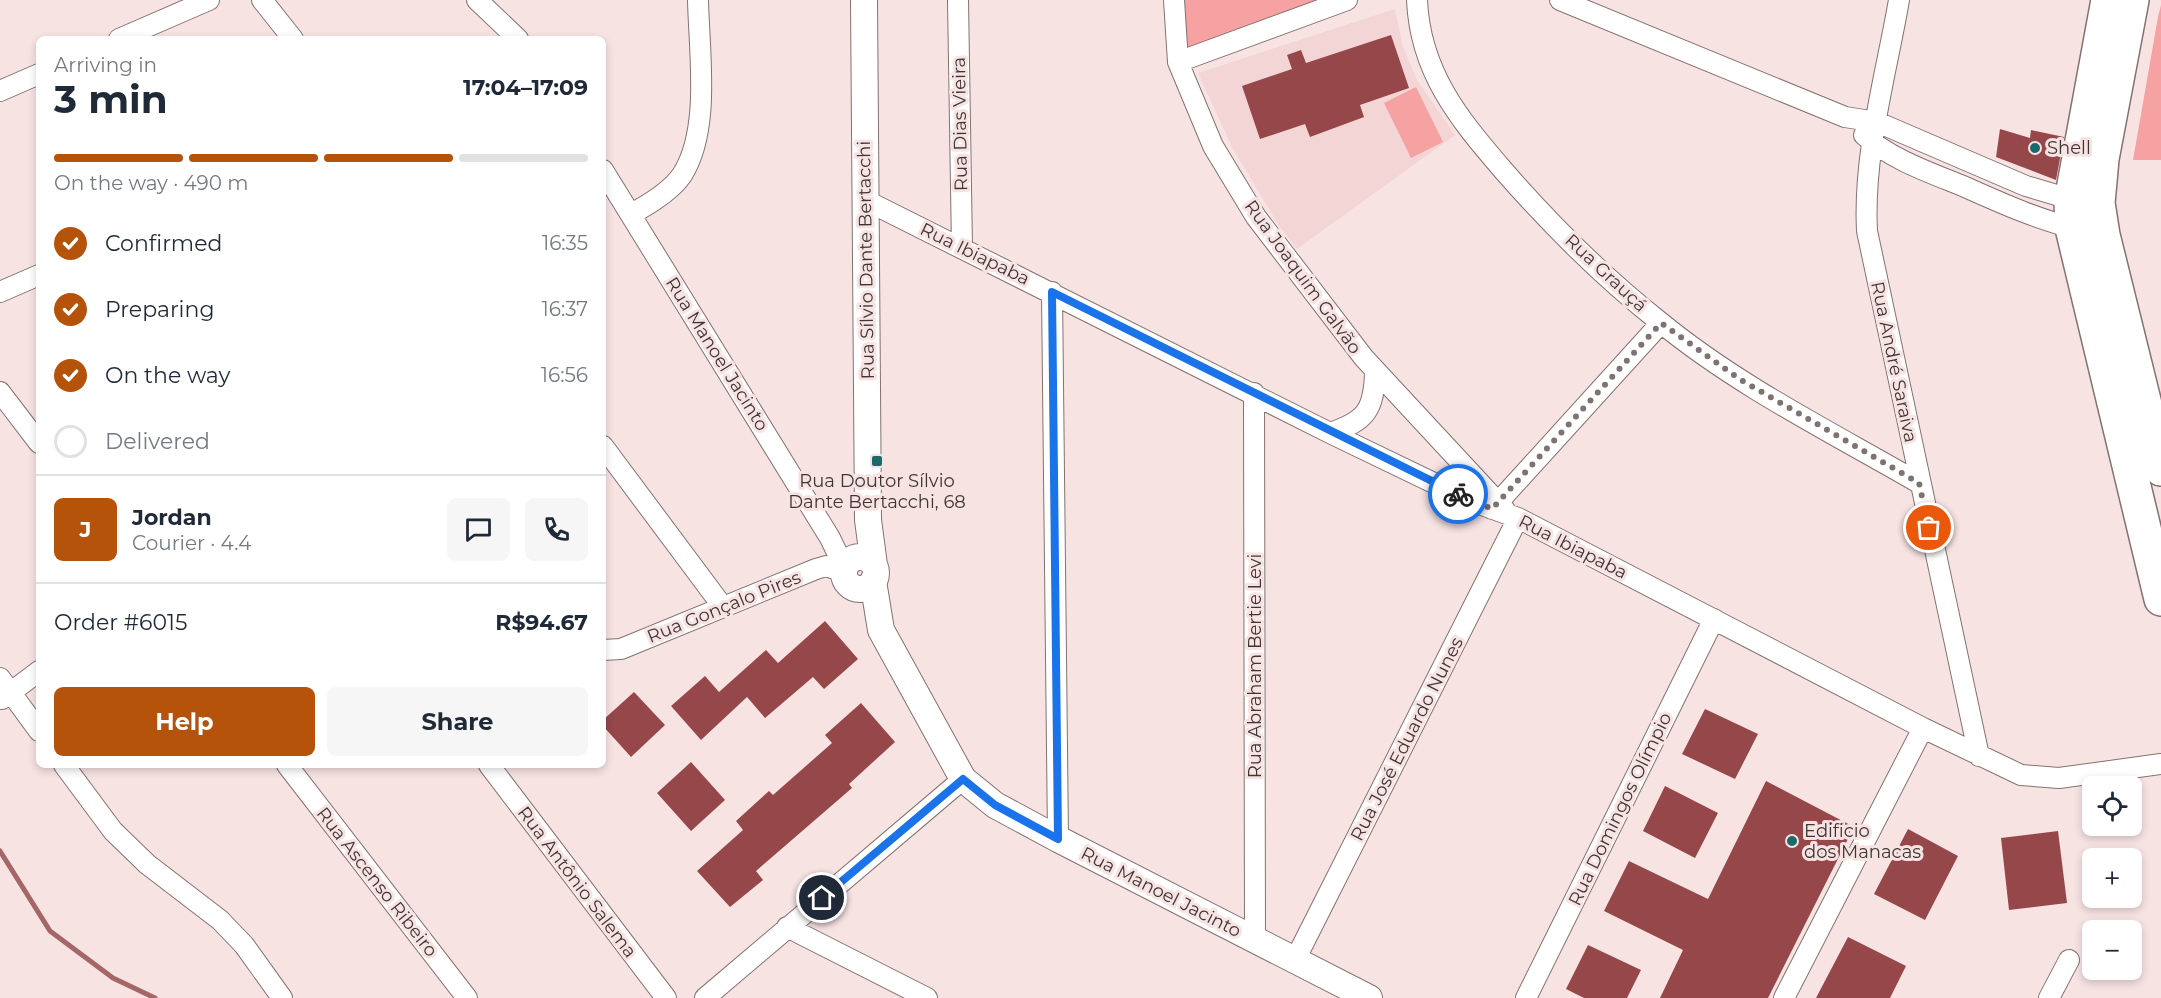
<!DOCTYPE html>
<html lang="en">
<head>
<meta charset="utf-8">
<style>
  :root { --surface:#fff; --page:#f6f6f7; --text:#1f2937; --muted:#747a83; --line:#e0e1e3; --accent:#b45309 }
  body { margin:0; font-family:Montserrat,sans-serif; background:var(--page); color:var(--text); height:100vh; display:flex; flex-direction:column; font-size:22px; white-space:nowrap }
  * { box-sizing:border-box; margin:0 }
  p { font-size:20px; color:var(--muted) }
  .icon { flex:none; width:33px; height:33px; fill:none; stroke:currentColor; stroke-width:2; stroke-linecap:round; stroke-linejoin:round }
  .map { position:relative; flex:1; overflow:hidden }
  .side { position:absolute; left:36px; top:36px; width:570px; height:732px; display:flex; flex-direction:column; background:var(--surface); border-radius:9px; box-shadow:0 3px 9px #0003 }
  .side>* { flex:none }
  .fabs { position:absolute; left:2082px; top:776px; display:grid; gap:12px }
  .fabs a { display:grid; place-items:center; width:60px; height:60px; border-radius:9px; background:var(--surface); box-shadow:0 3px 9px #0003; font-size:30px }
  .pin { position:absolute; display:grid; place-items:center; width:51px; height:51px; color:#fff; margin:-26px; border:3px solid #fff; border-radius:50%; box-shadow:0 2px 6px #0007 }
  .courier { position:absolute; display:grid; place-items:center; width:60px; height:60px; margin:-30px; border:4px solid #1a73e8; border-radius:50%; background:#fff; color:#222; box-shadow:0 2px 8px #0007 }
  .overview em { font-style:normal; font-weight:700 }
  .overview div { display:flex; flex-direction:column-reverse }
  .overview { display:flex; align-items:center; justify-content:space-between; height:102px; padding:0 18px }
  h1 { font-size:39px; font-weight:700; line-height:45px }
  .bar { display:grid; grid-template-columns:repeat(4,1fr); gap:9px 6px; align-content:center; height:72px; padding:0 18px }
  .bar i { height:8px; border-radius:4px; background:var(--line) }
  .bar .current { background:var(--accent) }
  .bar p { grid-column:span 4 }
  .line { display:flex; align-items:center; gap:15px; padding:0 18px; border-top:2px solid var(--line) }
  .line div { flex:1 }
  .round { display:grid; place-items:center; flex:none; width:63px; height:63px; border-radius:9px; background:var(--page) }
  ol { padding:0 18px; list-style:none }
  li { display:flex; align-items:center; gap:18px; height:66px }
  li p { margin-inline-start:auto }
  li .icon { padding:6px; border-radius:50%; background:var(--accent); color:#fff; stroke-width:4 }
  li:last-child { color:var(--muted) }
  li i { width:33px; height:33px; border:3px solid var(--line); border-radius:50% }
  .cta { display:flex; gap:12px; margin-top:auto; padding:12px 18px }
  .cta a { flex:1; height:69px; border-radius:9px; background:var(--accent); color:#fff; font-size:24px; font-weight:700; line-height:69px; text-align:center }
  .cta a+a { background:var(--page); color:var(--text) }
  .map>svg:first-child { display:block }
  .built { fill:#f2d5d4 }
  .green { fill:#f6a1a2 }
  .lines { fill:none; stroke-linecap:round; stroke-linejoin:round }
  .stream { stroke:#a46667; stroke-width:5 }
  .building { fill:#95474a }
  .minor-casing { stroke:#847271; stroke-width:22 }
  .tertiary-casing { stroke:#847271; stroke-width:28 }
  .trunk-casing { stroke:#847271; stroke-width:36 }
  .minor { stroke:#fff; stroke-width:20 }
  .tertiary { stroke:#fff; stroke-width:26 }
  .trunk { stroke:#fff; stroke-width:33 }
  .done { stroke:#7f7372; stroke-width:6; stroke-dasharray:0 10.8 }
  .route { stroke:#1a73e8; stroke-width:8 }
  .poi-dot { fill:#1c696c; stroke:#f8e3e3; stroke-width:2 }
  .labels { text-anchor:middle; stroke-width:6; stroke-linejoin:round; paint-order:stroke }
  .street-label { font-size:18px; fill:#3e3635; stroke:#f8e3e3 }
  .poi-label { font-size:18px; fill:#3e3635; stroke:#f8e3e3; text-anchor:start }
</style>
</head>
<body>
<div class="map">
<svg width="2161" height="998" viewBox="0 0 2161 998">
  <rect width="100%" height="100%" fill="#f8e3e3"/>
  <!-- built -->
  <path class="built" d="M1395 9 1403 47 1417 80 1455 135 1297 249 1278 224 1232 147 1198 73Z"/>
  <!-- green -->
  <path class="green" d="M1175 0H1346L1180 62Z
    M2161 5V160H2133L2158 17Z
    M1416 87 1443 142 1411 158 1384 103Z"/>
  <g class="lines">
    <!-- stream -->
    <path class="stream" d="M0 851 50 931 113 978 155 998"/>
  </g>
  <!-- building -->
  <path class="building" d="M1391 35 1409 88 1360 105 1364 117 1310 137 1305 124 1260 139 1242 86 1292 69 1287 55 1301 50 1306 63Z
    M2000 129 2030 138 2031 130 2064 137 2056 180 1996 157Z
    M825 621 858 659 824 689 813 677 765 718 747 697 701 740 671 706 705 676 719 692 766 650 778 663Z
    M634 692 665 725 631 757 603 726V720Z
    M861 703 895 742 849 784 852 788 756 871 763 880 730 907 697 871 743 830 736 821 769 791 773 795 832 743 825 735Z
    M1705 709 1758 734 1735 779 1682 754Z
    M691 762 725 800 691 831 657 793Z
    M1766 781 1854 827 1768 998H1660L1683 950 1604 911 1629 861 1708 899Z
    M1665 786 1718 813 1695 858 1643 831Z
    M1908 829 1958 856 1925 920 1874 894Z
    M2058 831 2067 903 2009 910 2001 838Z
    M1848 937 1906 966 1890 998H1816Z
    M1588 945 1641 970 1627 998H1584L1566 989Z"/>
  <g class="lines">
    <!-- minor casing -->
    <g class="minor-casing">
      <path id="minor" d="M262 0 293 39
        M477 0 518 39
        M958 0 962 248
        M1174 0 1178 62 1213 146 1256 217 1364 358 1505 510
        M1417 0C1420 71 1458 118 1503 170 1551 225 1603 277 1660 322 1738 386 1831 432 1919 483
        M1560 0 1845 117 1877 122 2026 186 2080 202
        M1899 0C1886 75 1863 154 1867 231L1979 756
        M119 39 209 0
        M1178 62 1347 0
        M0 91 39 74
        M1864 135C1890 159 1931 173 1963 186 2001 203 2041 221 2081 230
        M603 170 830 538 845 569
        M865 200 1330 433 1471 501 1518 518 1923 728 2021 775 2059 778 2161 764
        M631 214C648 205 671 191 682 175 711 130 699 52 698 0
        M0 292 39 275
        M1052 292 1058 839
        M0 392 39 443
        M1254 393 1255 939
        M1330 433C1366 421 1374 410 1375 372
        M603 446 723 607
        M1492 509 1661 323
        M603 650 621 649 816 569 826 566 844 572
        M0 678 39 731
        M2 699 39 671
        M64 765 113 831 147 864 220 920 244 945 282 998
        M287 765 467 998
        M489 765 666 998
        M787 927 927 998
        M1295 960 1518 518
        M705 998 963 779
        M1526 998 1714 619
        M1784 998 1923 728
        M2049 998 2069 960"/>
    </g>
    <!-- tertiary casing -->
    <g class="tertiary-casing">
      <path id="tertiary" d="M864 0 868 520 874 565
        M844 573a16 16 0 1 1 32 0a16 16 0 1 1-32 0Z
        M873 581 881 630 963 779 995 805 1058 839 1369 998"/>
    </g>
    <!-- trunk casing -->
    <g class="trunk-casing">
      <path id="trunk" d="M2108 0 2071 201 2072 228 2161 599
        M2132 0 2102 159 2098 203 2103 235 2161 469"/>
    </g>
    <!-- minor -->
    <use href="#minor" class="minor"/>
    <!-- tertiary -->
    <use href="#tertiary" class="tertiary"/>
    <!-- trunk -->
    <use href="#trunk" class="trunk"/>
  </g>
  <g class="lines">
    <!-- done -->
    <path class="done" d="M1458 494 1492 509 1661 323 1741 380 1919 483 1929 528"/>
    <!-- route -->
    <path class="route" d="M822 898 963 779 995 805 1058 839 1052 292 1458 494"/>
  </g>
  <!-- markers -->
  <g class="poi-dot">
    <circle cx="2035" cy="148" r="6"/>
    <rect x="871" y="455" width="12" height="12" rx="3"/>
    <circle cx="1792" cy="841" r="6"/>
  </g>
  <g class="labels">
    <!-- street labels -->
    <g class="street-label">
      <text transform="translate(960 124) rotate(-91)" y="6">Rua Dias Vieira</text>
      <text transform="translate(975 254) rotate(26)" y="6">Rua Ibiapaba</text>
      <text transform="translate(866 260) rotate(-91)" y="6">Rua Sílvio Dante Bertacchi</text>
      <text transform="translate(1606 273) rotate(43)" y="6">Rua Grauçá</text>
      <text transform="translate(1303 277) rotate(54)" y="6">Rua Joaquim Galvão</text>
      <text transform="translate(717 354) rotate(58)" y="6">Rua Manoel Jacinto</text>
      <text transform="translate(1894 362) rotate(78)" y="6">Rua André Saraiva</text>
      <text transform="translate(1573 547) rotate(27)" y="6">Rua Ibiapaba</text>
      <text transform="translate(724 607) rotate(-22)" y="6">Rua Gonçalo Pires</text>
      <text transform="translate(1255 666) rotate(-90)" y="6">Rua Abraham Bertie Levi</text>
      <text transform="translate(1407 739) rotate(-63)" y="6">Rua José Eduardo Nunes</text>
      <text transform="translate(1620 809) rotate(-64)" y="6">Rua Domingos Olímpio</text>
      <text transform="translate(377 882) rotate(52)" y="6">Rua Ascenso Ribeiro</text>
      <text transform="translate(577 882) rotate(53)" y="6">Rua Antônio Salema</text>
      <text transform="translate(1161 892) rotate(27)" y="6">Rua Manoel Jacinto</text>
    </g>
    <!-- poi labels -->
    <g class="poi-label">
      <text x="2047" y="154">Shell</text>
      <text x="877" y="487" text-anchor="middle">Rua Doutor Sílvio<tspan x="877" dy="21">Dante Bertacchi, 68</tspan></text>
      <text x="1804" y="837">Edificio<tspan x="1804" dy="21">dos Manacas</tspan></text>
    </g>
  </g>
</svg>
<div class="fabs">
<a><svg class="icon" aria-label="locate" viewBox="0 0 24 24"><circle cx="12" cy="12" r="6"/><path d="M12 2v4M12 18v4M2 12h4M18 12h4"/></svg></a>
<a>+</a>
<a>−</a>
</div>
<div class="pin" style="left:1929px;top:528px;background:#ea580c"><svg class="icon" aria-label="bag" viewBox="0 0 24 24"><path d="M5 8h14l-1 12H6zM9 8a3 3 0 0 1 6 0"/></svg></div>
<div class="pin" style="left:822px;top:898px;background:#1f2937"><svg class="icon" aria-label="home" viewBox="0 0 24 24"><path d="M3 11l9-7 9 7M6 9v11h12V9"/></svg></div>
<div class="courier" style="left:1458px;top:494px"><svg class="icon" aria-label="bike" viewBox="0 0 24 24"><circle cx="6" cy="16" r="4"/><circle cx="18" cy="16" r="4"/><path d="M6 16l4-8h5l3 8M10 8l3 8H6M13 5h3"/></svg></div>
<section class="side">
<div class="overview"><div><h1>3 min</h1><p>Arriving in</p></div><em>17:04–17:09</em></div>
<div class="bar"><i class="current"></i><i class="current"></i><i class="current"></i><i></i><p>On the way · 490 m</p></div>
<ol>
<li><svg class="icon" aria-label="check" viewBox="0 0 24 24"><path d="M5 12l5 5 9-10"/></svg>Confirmed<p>16:35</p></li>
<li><svg class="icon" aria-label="check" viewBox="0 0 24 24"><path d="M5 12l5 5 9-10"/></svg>Preparing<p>16:37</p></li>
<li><svg class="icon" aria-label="check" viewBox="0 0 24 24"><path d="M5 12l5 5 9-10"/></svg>On the way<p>16:56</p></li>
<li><i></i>Delivered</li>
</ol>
<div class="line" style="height:108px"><b class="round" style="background:var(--accent);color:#fff">J</b><div><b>Jordan</b><p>Courier · 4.4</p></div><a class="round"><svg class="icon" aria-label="chat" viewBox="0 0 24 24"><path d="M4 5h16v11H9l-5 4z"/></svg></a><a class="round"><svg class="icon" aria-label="phone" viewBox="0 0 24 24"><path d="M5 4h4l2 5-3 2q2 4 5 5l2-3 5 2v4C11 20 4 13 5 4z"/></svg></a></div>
<div class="line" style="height:78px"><div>Order #6015</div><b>R$94.67</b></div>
<div class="cta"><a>Help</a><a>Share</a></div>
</section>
</div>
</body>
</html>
